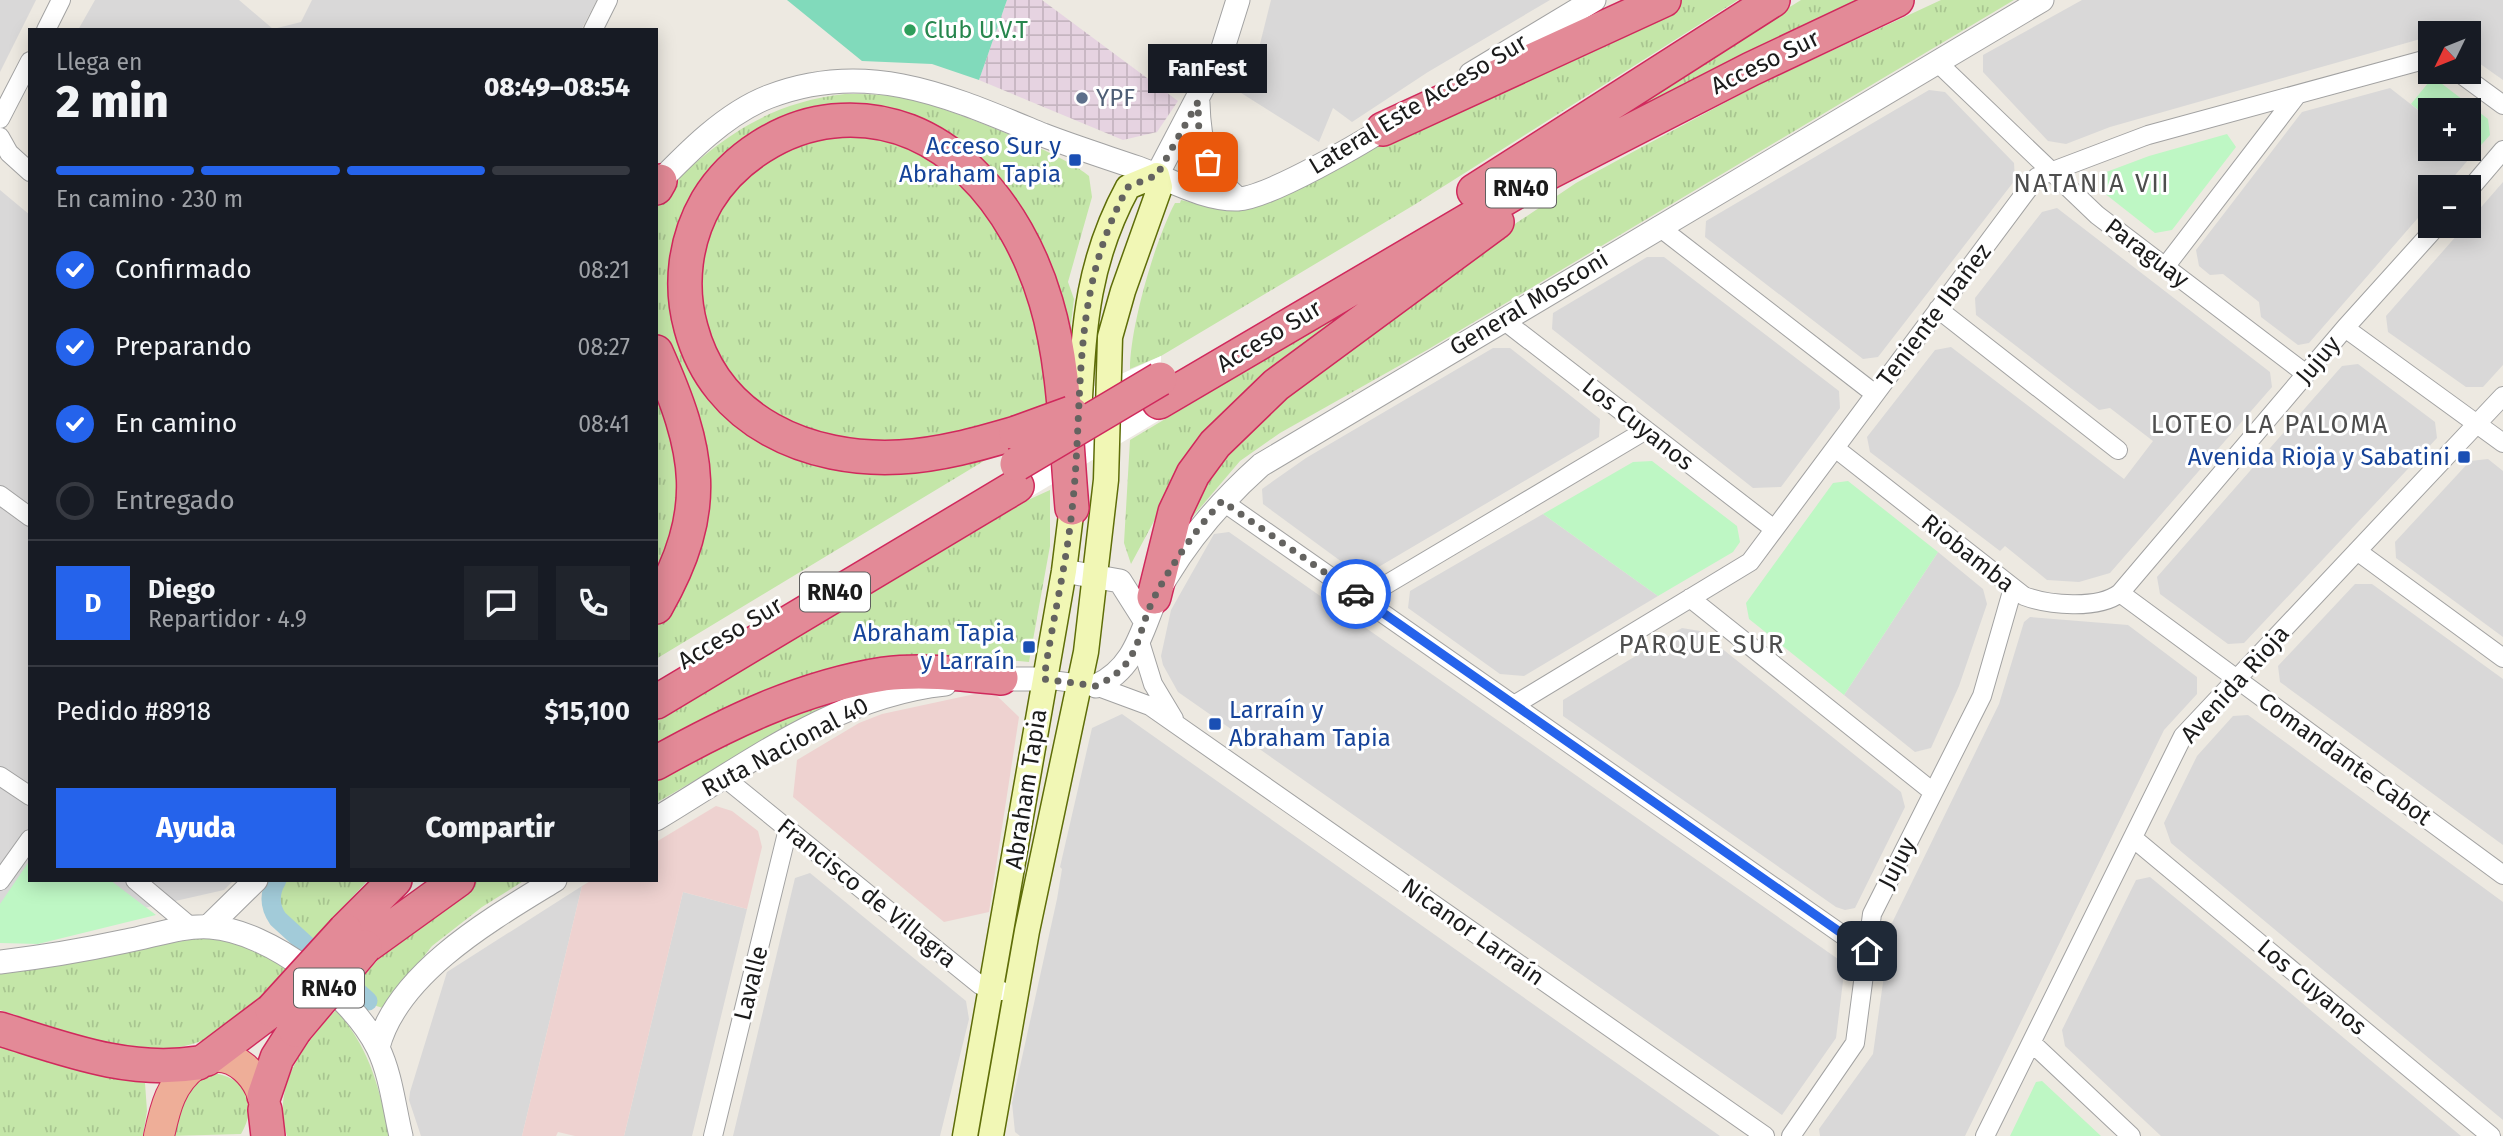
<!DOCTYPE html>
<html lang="es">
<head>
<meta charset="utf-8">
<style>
  :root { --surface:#171b24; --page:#20242c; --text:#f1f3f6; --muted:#9ea1a6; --line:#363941; --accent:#2563eb }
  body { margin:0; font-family:"Fira Sans",sans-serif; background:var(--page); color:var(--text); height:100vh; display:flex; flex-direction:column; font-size:26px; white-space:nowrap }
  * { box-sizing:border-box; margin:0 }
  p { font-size:23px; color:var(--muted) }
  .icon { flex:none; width:38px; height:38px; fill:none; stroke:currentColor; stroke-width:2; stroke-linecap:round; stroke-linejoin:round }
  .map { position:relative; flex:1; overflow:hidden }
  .side { position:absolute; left:28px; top:28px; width:630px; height:854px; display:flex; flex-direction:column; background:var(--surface); border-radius:0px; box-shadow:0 4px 18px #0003 }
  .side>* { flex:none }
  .needle { width:46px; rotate:227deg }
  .fabs { position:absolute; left:2418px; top:21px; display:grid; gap:14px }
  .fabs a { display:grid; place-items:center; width:63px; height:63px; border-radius:0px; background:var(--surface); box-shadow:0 4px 18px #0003; font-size:35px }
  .pin { position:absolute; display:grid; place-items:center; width:60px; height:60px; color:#fff; margin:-30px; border-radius:14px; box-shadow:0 4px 10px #0006 }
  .courier { position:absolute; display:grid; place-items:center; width:70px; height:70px; margin:-35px; border:5px solid #2563eb; border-radius:50%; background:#fff; color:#222; box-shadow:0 2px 9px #0007 }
  .bubble { position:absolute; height:49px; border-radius:0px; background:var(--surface); box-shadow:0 4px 18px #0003; font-size:23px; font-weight:800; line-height:49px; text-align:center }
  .headline em { font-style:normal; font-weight:800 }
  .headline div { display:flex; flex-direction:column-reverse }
  .headline { display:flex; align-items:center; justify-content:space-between; height:119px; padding:0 28px }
  h1 { font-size:46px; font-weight:800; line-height:52px }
  .bar { display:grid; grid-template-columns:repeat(4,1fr); gap:10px 7px; align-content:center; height:84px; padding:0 28px }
  .bar i { height:9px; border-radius:5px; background:var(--line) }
  .bar .on { background:var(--accent) }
  .bar p { grid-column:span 4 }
  .line { display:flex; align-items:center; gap:18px; padding:0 28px; border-top:2px solid var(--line) }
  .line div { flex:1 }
  .round { display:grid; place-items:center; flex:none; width:74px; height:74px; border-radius:0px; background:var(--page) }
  ol { padding:0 28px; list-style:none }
  li { display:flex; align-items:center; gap:21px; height:77px }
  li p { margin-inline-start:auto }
  li .icon { padding:7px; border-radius:50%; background:var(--accent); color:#fff; stroke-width:4 }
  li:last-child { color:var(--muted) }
  li i { width:38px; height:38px; border:4px solid var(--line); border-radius:50% }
  .button { display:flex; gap:14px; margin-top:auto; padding:14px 28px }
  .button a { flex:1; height:80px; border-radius:0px; background:var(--accent); color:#fff; font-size:28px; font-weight:800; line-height:80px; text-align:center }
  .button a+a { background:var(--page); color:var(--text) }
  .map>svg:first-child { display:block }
  .residential { fill:#d9d8d8 }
  .commercial { fill:#eed2d0 }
  .industrial { fill:url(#industrial-grid) }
  .grass { fill:url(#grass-tufts) }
  .park { fill:#bef7c4 }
  .pitch { fill:#81dabb }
  .pier { fill:#fff }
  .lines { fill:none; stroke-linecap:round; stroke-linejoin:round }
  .canal { stroke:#a2cbd9; stroke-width:19 }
  .minor-casing { stroke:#a2a2a2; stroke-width:20 }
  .tertiary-casing { stroke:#a2a2a2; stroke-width:25 }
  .secondary-casing { stroke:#5e6d08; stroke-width:27 }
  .trunk-casing { stroke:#d0295c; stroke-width:32 }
  .motorway-casing { stroke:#d0295c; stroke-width:36 }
  .minor { stroke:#fff; stroke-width:18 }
  .tertiary { stroke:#fff; stroke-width:23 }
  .secondary { stroke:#f1f7b5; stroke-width:24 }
  .trunk { stroke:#eeae98; stroke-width:30 }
  .motorway { stroke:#e38a97; stroke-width:33 }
  .motorway-bridge-casing { stroke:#d0295c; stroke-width:36; stroke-linecap:butt }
  .motorway-bridge { stroke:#e38a97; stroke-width:33 }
  .done { stroke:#646360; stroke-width:7; stroke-dasharray:0 12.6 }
  .route { stroke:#2563eb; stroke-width:9 }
  .leisure-dot { fill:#2e9e5b; stroke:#fff; stroke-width:2.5 }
  .service-dot { fill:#5c6f8a; stroke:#fff; stroke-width:2.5 }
  .transit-dot { fill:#1a4fb4; stroke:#fff; stroke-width:2.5 }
  .labels { text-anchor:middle; stroke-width:6; stroke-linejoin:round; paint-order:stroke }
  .shield { fill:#fff; stroke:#5f5f5f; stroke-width:2 }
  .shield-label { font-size:23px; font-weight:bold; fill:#1b1b1b }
  .leisure-label { font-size:24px; fill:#27864d; stroke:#fff; text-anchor:start }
  .street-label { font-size:24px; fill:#1b1b1b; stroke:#fff }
  .service-label { font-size:24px; fill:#4e5e75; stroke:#fff; text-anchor:start }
  .transit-label { font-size:24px; fill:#164399; stroke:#fff; text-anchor:end }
  .neighbourhood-label { font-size:26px; letter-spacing:2px; fill:#4e4e4e; stroke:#fff }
</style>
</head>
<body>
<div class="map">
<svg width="2503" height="1136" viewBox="0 0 2503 1136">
  <defs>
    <pattern id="industrial-grid" width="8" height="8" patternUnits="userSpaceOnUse" patternTransform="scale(1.75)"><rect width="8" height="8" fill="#e6d3e1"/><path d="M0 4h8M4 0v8" fill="none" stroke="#c5b5c0"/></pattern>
    <pattern id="grass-tufts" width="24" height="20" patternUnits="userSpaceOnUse" patternTransform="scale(1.75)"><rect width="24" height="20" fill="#c4e6a8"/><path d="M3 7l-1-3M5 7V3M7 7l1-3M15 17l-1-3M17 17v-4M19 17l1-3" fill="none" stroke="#a8c590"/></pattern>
  </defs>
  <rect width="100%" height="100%" fill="#ede9e1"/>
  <!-- residential -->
  <path class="residential" d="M0 0H36L0 72Z
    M95 0H239L273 29 301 22 312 0H597L581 30H78Z
    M1271 0H1550L1428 72 1352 122 1333 108 1319 142 1238 91 1259 48Z
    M2082 0H2503V80L2469 56V33H2431V36L2110 127 2066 144 2048 141 1983 72V55Z
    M2390 88 2431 120V149H2469L2474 153 2445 187H2431V203L2309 343 2298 345 2261 317 2259 302 2223 274 2210 275 2199 266 2196 250 2302 112Z
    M1929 90 1945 92 2014 163 2015 180 1878 357 1863 359 1705 237 1706 221Z
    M2503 182V365L2483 387H2466L2388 332 2386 316 2465 226H2469V221Z
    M0 190 30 215V880H234L224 890 51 929 0 931Z
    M2057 208 2270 372 2272 387 2110 573 2079 582 2047 580 2005 546 2000 551 1870 452 1867 437 1935 350 1951 347 2124 479 2153 441 2110 408 2099 410 1976 315 1975 298 2042 212Z
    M1647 257H1664L1839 391 1840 408 1781 487 1753 488 1552 329 1553 313Z
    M1493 348H1510L1600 419 1599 437 1370 572 1357 573 1263 504 1262 489 1306 458Z
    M2358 364 2435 422 2437 438 2244 643 2228 644 2160 594 2157 577 2342 366Z
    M2488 459 2503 471V637L2396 558 2395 542 2470 461Z
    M1543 514 1658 596 1524 676 1500 674 1408 608 1410 591Z
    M1229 532 1838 959 1844 973 1836 1038 1782 1115 1178 692 1163 665 1161 656 1171 610 1214 534Z
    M1938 552 1983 589 1987 604 1959 686 1931 748 1915 752 1844 695Z
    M2355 584H2372L2503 679V845L2280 682 2278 666Z
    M2030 617 2128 625 2197 677V694L2164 730 1965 1136H1820L1819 1129 1873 1054 1891 925 1999 704 2024 622Z
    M1682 628 1700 631 1901 792 1905 807 1855 908 1845 910 1836 907 1563 716V700Z
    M1122 714 1506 985 1720 1136H1020L1015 1132 1012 1103 1057 899 1062 869 1060 867 1092 728Z
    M2248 715 2503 902V1120L2171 843 2164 823 2197 756 2233 716Z
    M810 873 966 1001 969 1019 940 1136H733L795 878Z
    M2150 877 2247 957 2461 1136H2161L2065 1046 2062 1030 2136 880Z
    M582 886 522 1136H421L409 1100 410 1092 447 972Z
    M683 892 747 909 692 1136H624Z"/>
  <!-- commercial -->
  <path class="commercial" d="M984 692 994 693 1019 717 989 912 944 922 793 797 797 760 859 723 882 714Z
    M716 806 732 811 758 831 762 847 747 909 683 892 624 1136H575L558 1132 556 1136H522L582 886 592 880H656V842Z"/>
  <!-- industrial -->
  <path class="industrial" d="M1007 0H1042L1178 101 1157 132 1123 140 979 80Z"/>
  <!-- grass -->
  <path class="grass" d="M1682 0H1738L1414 205 1161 356 1130 369C1130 327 1155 240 1175 203H1180L1181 200 1210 207 1347 159 1601 33Z
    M1801 0H1859L1667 98 1590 131Z
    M1941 0H2014L1427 350 1280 433 1240 461 1183 528 1228 442 1500 234 1576 183 1629 154 1760 84Z
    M845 94C865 94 885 94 905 98 939 104 1065 154 1089 176L1092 197 1068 282 1074 299 1068 347 1046 282 909 123 745 149 678 294 770 438 1012 444 656 659V623L692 551 656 337V199C714 143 763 103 845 94Z
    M878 130 959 169 1026 268 1053 403 954 437 867 444 779 424 714 358 695 279 720 199 782 146Z
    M1423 265 1161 508 1131 564 1124 543 1130 440Z
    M656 391 686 469 656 590Z
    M1050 490V546L1029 662 973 657 930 662 656 754V722L1017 505Z
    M846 697 794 723 656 803V774L720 738Z
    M280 880H368L308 945C289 927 261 908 280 880Z
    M474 880H525L482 907 432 946 383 1008 373 1005 355 986 397 938Z
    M208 937 234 940 289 969C237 1036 188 1062 102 1044 68 1037 34 1020 0 1010V970Z
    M336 1010C371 1050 378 1086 390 1136H287C271 1086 304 1044 336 1010Z
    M0 1044 102 1074 145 1083 147 1111 143 1136H0Z
    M211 1073C246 1076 259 1104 241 1134L170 1136 188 1086Z"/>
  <!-- park -->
  <path class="park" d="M2433 77 2488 119 2490 135 2474 153 2469 149V110H2431V120L2411 104Z
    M2227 134 2236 147 2172 230 2155 233 2099 189 2101 174 2149 156Z
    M1652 461 1737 526 1740 542 1733 552 1658 596 1543 514 1633 462Z
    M1848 481 1938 552 1844 695 1749 619 1746 603 1833 483Z
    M30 860V880H110L156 915 38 944 0 943V904Z
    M2042 1081 2101 1136H2010L2036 1082Z"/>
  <!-- pitch -->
  <path class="pitch" d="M787 0H1007L979 80 932 64 862 61Z"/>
  <!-- pier -->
  <path class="pier" d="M1161 356 1158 421 1017 505V421Z"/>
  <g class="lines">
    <!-- canal -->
    <path class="canal" d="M277 880C269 893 269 906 278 919L368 1001"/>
    <!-- minor casing -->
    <g class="minor-casing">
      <path id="minor" d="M46 30 61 0
        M593 30 608 0
        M1937 62 2097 215 2306 374
        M2458 72 2503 105
        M0 119 30 61
        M0 137 9 153 30 172
        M2469 190 2503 150
        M1658 226 1875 394
        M2165 267 2297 95
        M1938 309 2118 450
        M1502 319 1774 529
        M2345 328 2503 443
        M1835 448 2024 596C2048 605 2098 610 2120 593L2345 328 2437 226
        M0 495 30 517
        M1222 501 1867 952
        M2357 551 2503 658
        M2120 593 2503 875
        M1690 598 1933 792
        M1362 599 1646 430
        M1140 642 1153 684 1174 719
        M1044 679 1096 686 1150 706 1765 1136
        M1514 705 1750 562 2037 177 2148 135 2431 58
        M0 776 30 796
        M725 778 980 985 1002 991
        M2133 838 2491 1136
        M135 880 192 928
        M0 881 30 839
        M2032 1043 2131 1136
        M713 1136 788 829
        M1791 1136 1855 1043 1872 914 1982 696 2013 588
        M1985 1136 2183 736 2503 396"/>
    </g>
    <!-- tertiary casing -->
    <g class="tertiary-casing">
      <path id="tertiary" d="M1471 74 1594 0
        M1198 103C1199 142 1206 174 1238 199
        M1157 175 1222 51 1238 0
        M656 185C688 152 725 114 768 97 868 58 951 97 1043 135 1074 147 1106 157 1138 168 1169 179 1204 200 1238 199 1268 198 1366 141 1394 122
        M1064 571 1120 581 1146 622
        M987 679H1044
        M1096 686C1143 665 1143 614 1167 576 1193 533 1224 498 1261 465L2042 0
        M656 819C746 765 838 695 945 684
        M208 927 256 880
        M0 962C43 957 84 950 126 941 153 936 183 925 210 927 270 931 352 995 378 1048 391 1075 394 1107 401 1136
        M378 1047C398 972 493 918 555 880"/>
    </g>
    <!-- secondary casing -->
    <g class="secondary-casing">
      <path id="secondary" d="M965 1136 1064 571 1074 490
        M991 1136 1027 931 1086 652 1106 480 1110 337 1123 291 1160 187 1157 175 1128 187C1083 270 1084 338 1078 430"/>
    </g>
    <!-- trunk casing -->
    <g class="trunk-casing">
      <path id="trunk" d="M159 1136C165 1108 171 1082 196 1064 230 1040 268 1081 265 1115"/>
    </g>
    <!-- motorway casing -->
    <g class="motorway-casing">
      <path id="motorway" d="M1383 129 1664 0
        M656 188 660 181
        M1474 191 1773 0
        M656 352C700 451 712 509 656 607
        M1159 402 1550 172 1751 69 1897 0
        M1016 433C978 444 940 455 900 457 809 462 716 422 691 328 679 285 685 239 707 201 733 158 783 126 833 121 943 110 1018 206 1046 302 1065 365 1066 442 1072 508
        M1154 597 1175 512 1193 474 1215 444 1276 385 1497 222
        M656 702 1017 486
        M656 763C728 723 801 687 884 674 922 669 963 674 1001 678
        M345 930 395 880
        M365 947 458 880
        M0 1029C65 1049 128 1074 198 1063
        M207 1059 272 1010
        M264 1096 277 1058 295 1030
        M265 1110 268 1136"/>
    </g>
    <!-- minor -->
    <use href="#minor" class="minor"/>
    <!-- tertiary -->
    <use href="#tertiary" class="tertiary"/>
    <!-- secondary -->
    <use href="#secondary" class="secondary"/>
    <!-- trunk -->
    <use href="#trunk" class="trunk"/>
    <!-- motorway -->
    <use href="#motorway" class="motorway"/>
    <!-- motorway-bridge casing -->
    <g class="motorway-bridge-casing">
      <path id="motorway-bridge" d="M1016 433 1071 413
        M1017 464 1160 379
        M272 1010 345 930
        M295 1030 365 947"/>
    </g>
    <!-- motorway-bridge -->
    <use href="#motorway-bridge" class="motorway-bridge"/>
  </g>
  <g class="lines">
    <!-- done -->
    <path class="done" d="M1208 162 1199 136 1198 102 1157 175 1128 187C1069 294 1085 394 1072 510 1066 567 1052 622 1044 679L1096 686C1144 664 1135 632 1156 594 1174 561 1196 529 1222 501L1356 594"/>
    <!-- route -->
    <path class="route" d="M1356 594 1867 951"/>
  </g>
  <!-- markers -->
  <circle class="leisure-dot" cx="910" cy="30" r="7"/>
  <circle class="service-dot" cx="1082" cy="98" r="7"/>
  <g class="transit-dot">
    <rect x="1068" y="153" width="14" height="14" rx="3.5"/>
    <rect x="2457" y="450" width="14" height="14" rx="3.5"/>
    <rect x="1022" y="640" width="14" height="14" rx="3.5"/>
    <rect x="1208" y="717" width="14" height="14" rx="3.5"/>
  </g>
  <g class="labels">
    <!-- shield labels -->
    <g class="shield">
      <rect x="1486" y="168.5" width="70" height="39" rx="5"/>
      <rect x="800" y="572.5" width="70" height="39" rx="5"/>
      <rect x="294" y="968.5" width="70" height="39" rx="5"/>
    </g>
    <g class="shield-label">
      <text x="1521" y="196">RN40</text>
      <text x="835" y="600">RN40</text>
      <text x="329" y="996">RN40</text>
    </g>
    <!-- leisure labels -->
    <g class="leisure-label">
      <text x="924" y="38">Club U.V.T</text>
    </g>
    <!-- street labels -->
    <g class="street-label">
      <text transform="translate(1765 62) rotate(-26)" y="8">Acceso Sur</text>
      <text transform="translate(1418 104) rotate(-31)" y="8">Lateral Este Acceso Sur</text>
      <text transform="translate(2147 253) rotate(37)" y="8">Paraguay</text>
      <text transform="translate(1529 303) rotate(-31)" y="8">General Mosconi</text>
      <text transform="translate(1934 315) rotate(-53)" y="8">Teniente Ibañez</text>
      <text transform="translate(1269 336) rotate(-31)" y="8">Acceso Sur</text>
      <text transform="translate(2318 360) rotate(-50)" y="8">Jujuy</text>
      <text transform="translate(1638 424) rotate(38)" y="8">Los Cuyanos</text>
      <text transform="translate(1968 553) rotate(38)" y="8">Riobamba</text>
      <text transform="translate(730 633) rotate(-31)" y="8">Acceso Sur</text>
      <text transform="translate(2235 684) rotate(-48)" y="8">Avenida Rioja</text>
      <text transform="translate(785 747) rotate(-28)" y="8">Ruta Nacional 40</text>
      <text transform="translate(2345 759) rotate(36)" y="8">Comandante Cabot</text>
      <text transform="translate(1026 789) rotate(-81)" y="8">Abraham Tapia</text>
      <text transform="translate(1897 863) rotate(-63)" y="8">Jujuy</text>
      <text transform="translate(867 893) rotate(39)" y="8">Francisco de Villagra</text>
      <text transform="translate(1473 932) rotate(35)" y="8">Nicanor Larraín</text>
      <text transform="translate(751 983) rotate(-76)" y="8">Lavalle</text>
      <text transform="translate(2312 987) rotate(40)" y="8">Los Cuyanos</text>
    </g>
    <!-- service labels -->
    <g class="service-label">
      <text x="1096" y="106">YPF</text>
    </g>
    <!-- transit labels -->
    <g class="transit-label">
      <text x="1061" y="154">Acceso Sur y<tspan x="1061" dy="28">Abraham Tapia</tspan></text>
      <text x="2450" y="465">Avenida Rioja y Sabatini</text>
      <text x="1015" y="641">Abraham Tapia<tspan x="1015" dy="28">y Larraín</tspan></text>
      <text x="1229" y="718" text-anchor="start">Larraín y<tspan x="1229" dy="28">Abraham Tapia</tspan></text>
    </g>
    <!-- neighbourhood labels -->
    <g class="neighbourhood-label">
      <text x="2092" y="192">NATANIA VII</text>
      <text x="2270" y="433">LOTEO LA PALOMA</text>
      <text x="1702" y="653">PARQUE SUR</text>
    </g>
  </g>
</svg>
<div class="fabs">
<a><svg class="needle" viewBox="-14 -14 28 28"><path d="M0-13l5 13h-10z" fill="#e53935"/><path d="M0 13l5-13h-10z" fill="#9ea1a6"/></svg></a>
<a>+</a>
<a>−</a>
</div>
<div class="pin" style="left:1208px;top:162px;background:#ea580c"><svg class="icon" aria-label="bag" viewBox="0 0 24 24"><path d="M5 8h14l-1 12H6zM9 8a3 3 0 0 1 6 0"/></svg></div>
<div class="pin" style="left:1867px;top:951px;background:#1f2937"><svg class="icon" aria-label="home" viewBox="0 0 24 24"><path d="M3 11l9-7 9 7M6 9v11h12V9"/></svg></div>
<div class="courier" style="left:1356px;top:594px"><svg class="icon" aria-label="car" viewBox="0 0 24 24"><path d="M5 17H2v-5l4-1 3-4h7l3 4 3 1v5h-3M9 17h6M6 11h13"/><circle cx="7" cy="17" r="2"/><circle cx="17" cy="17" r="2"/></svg></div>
<div class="bubble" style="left:1148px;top:44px;width:119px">FanFest</div>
<section class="side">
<div class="headline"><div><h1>2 min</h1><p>Llega en</p></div><em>08:49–08:54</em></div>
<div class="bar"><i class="on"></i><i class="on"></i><i class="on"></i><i></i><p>En camino · 230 m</p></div>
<ol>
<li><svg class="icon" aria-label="check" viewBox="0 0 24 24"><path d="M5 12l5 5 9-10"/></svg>Confirmado<p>08:21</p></li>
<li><svg class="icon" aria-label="check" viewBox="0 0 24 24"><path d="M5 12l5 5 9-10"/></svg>Preparando<p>08:27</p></li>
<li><svg class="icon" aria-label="check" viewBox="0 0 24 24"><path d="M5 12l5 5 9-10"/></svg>En camino<p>08:41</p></li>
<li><i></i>Entregado</li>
</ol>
<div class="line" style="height:126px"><b class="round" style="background:var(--accent);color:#fff">D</b><div><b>Diego</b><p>Repartidor · 4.9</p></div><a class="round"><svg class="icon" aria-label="chat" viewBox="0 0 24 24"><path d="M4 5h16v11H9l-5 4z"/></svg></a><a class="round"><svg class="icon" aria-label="phone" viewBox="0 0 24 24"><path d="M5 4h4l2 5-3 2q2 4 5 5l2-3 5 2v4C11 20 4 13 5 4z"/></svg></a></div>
<div class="line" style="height:91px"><div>Pedido #8918</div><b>$15,100</b></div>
<div class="button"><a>Ayuda</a><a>Compartir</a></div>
</section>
</div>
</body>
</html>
